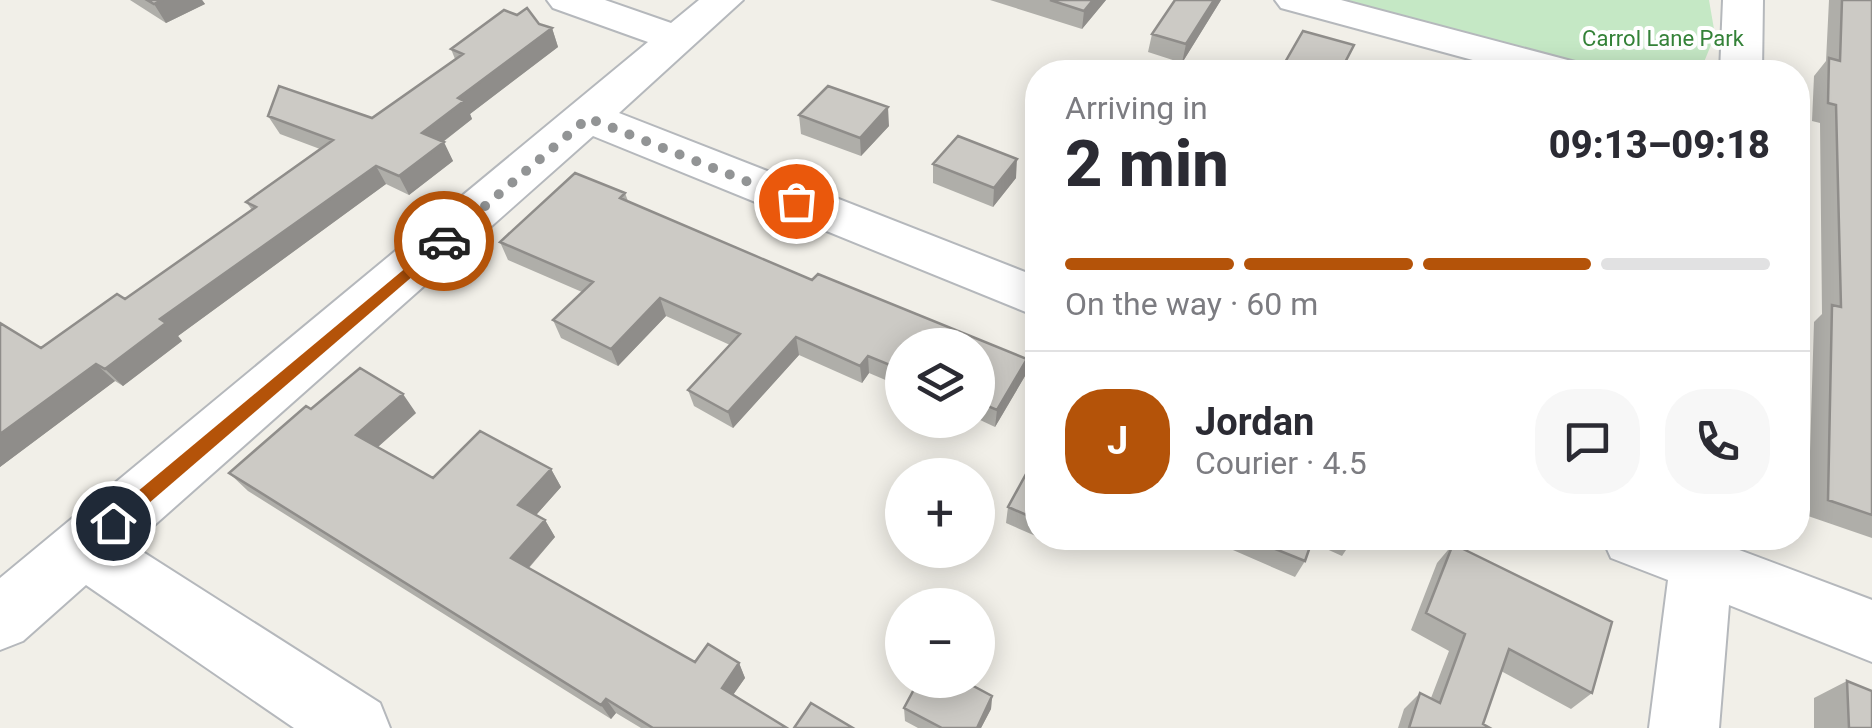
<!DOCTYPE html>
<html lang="en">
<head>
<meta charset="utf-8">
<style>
  :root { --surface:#fff; --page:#f7f7f7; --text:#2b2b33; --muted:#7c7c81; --line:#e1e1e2; --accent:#b45309 }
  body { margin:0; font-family:Roboto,sans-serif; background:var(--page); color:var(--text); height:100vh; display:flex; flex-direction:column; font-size:38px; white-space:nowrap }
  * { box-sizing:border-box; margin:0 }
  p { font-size:32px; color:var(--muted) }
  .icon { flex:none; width:55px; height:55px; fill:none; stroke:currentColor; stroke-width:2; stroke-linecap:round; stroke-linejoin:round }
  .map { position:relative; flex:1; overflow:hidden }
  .side { position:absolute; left:1025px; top:60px; width:785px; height:490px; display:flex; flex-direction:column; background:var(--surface); border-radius:40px; box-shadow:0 5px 25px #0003 }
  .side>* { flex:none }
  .fabs { position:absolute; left:885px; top:328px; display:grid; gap:20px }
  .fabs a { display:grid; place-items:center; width:110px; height:110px; border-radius:50%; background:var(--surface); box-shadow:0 5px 25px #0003; font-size:50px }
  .pin { position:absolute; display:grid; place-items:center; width:85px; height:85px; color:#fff; margin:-42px; border:5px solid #fff; border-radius:50%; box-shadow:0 2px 10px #0007 }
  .courier { position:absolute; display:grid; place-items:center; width:100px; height:100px; margin:-50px; border:8px solid #b45309; border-radius:50%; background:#fff; color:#222; box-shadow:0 2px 12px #0007 }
  .head em { font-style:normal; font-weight:800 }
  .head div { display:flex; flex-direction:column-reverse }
  .head { display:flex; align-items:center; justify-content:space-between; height:170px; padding:0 40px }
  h1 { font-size:65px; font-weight:800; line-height:75px }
  .bar { display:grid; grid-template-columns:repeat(4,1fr); gap:15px 10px; align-content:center; height:120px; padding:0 40px }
  .bar i { height:12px; border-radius:8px; background:var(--line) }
  .bar .active { background:var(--accent) }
  .bar p { grid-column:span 4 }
  .line { display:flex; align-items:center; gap:25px; padding:0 40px; border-top:2px solid var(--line) }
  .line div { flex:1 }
  .round { display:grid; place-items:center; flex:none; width:105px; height:105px; border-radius:40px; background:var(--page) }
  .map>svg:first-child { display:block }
  .green { fill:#c5e8c5 }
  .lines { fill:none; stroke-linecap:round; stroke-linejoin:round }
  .minor-casing { stroke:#b5b8bc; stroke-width:4 }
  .minor { fill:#fff; fill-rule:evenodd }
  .wall { fill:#afaea9 }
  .shaded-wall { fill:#8f8d8a }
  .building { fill:#cccac5; stroke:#8f8d8a; stroke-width:2.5 }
  .route { fill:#b45309 }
  .done { stroke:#929495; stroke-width:10; stroke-dasharray:0 18 }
  .labels { text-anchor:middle; stroke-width:8; stroke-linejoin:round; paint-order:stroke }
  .far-park-label { font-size:22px; fill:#348238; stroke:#fff }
</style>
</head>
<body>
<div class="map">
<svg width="1872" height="728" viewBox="0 0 1872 728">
  <rect width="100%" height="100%" fill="#f1efe8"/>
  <!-- green -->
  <path class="green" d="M1336 0H1709L1715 35 1700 72H1599Z"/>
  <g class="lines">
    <!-- minor casing -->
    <g class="minor-casing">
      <path id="minor" d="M547 0H605L671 23 699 0H743L619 113 1038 277V317L593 136 132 545 380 703 390 728H294L86 585 23 641 0 650V578L648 42 553 8Z
        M1275 0H1341L1579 63 1585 72H1517L1281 8Z
        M1723 0H1763L1762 72H1720Z
        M1602 538H1735L1734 548 1872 600V662L1729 605 1719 728H1649L1668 580 1611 558Z"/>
    </g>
    <!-- minor -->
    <use href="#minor" class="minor"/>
  </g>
  <!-- wall -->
  <path class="wall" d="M130 0H202L205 4 166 23Z
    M990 0H1106L1082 29Z
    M1175 0H1221L1182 63 1148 52 1152 34Z
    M1829 0H1872V538L1808 516 1814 322 1822 314 1820 123 1812 121 1814 76 1826 61Z
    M539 24 552 28 558 47 470 114 472 119 443 142 453 161 409 195 386 184 178 336 182 341 123 386 115 381 0 467V323L41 348 125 299 252 210 246 202 320 149 280 134 268 116 372 118 455 59 451 49Z
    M799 115 889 126 861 156 801 134Z
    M933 164 1016 178 993 207 933 183Z
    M575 173 625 193 628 201 812 280 818 274 1027 359 1025 376 995 427 978 419V345H902V387L869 373 862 383 799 355 733 428 694 406 688 390 730 345 666 316 618 366 561 338 553 320 582 292 508 260 500 242Z
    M311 409 416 413 378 447 433 478 551 469 561 487 536 515 545 520 555 537 529 568 695 662 739 663 745 678 733 695 787 728H641L616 713 611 719 248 491 229 473Z
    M1038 452V537L1006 523 1008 507Z
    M1230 538H1354L1342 556 1311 542 1305 561 1295 577 1226 547Z
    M1453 544 1592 693 1571 709 1501 671 1483 724 1490 728H1398L1404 709 1420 693 1431 698 1449 651 1411 630 1437 563Z
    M1847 681 1872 728H1814V698Z
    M992 696 991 709 981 728H918L905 721 904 708Z"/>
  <!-- shaded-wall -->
  <path class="shaded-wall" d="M163 0H202L205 4 166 23 154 4Z
    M1093 0H1106L1082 29 1084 11Z
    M1214 0H1221L1182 63 1186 44Z
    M552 28 558 47 470 114 472 119 431 151 422 133 458 98Z
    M888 107 889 126 861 156 860 138Z
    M444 142 453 161 409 195 399 176Z
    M1017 159 1016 178 993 207 994 188Z
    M376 166 386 184 178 336 182 341 123 386 105 369 160 319Z
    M660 298 666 316 618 366 611 349Z
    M796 337 799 355 733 428 728 412Z
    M868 356 869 373 862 383 860 366Z
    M1027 359 1025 376 995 427 997 410Z
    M96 364 115 381 0 467V434Z
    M403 394 416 413 371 453 356 435Z
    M551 469 561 487 529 523 518 505Z
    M545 520 555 537 523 574 511 558Z
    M739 663 745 678 728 702 722 688Z
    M992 696 991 709 981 728H977Z
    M606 699 616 713 611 719 601 705Z"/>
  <!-- building -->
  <path class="building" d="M147 0H163L154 4Z
    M1050 0H1093L1084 11Z
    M1175 0H1214L1186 44 1152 34Z
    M1842 0H1872V515L1828 500 1832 305 1841 307 1836 105 1828 103 1829 58 1840 61Z
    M527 8 539 24 552 28 458 98 464 101 422 133 444 142 399 176 376 166 160 319 166 323 105 369 96 364 0 434V323L41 348 117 294 125 299 256 207 246 202 333 140 268 116 279 86 372 118 463 54 451 49 504 10 517 15Z
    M1303 31 1354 45 1340 72 1280 71Z
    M828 86 888 107 860 138 799 115Z
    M958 136 1017 159 994 188 933 164Z
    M575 173 625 193 620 198 812 280 818 274 1027 359 997 410 978 402V345H902V370L868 356 860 366 796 337 728 412 688 390 740 334 660 298 611 349 553 320 593 282 500 242Z
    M360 368 403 394 356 435 433 478 480 431 551 469 518 505 545 520 511 558 695 662 708 644 739 663 722 688 787 728H653L606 699 601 705 229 473 306 406 311 409Z
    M1038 452V520L1008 507Z
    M1248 538H1313L1305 561Z
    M1453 544 1612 622 1592 693 1509 649 1483 724 1490 728H1409L1420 693 1440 703 1465 634 1426 613Z
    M919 680H962L992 696 977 728H942L904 708Z
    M1847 681 1872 691V728H1849Z
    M811 703 853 728H794Z"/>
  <!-- route -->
  <path class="route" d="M444 236 449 237V245L120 528H107V517Z"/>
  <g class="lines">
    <!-- done -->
    <path class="done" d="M444 241 588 118 796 201"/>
  </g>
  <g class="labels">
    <!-- far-park labels -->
    <g class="far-park-label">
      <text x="1663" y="46">Carrol Lane Park</text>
    </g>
  </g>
</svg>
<div class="fabs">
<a><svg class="icon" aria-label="layers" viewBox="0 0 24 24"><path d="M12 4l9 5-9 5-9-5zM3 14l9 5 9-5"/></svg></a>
<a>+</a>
<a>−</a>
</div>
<div class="pin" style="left:796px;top:201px;background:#ea580c"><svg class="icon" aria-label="bag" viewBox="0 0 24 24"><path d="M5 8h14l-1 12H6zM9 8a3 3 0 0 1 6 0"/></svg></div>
<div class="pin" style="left:113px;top:523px;background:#1f2937"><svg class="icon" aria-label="home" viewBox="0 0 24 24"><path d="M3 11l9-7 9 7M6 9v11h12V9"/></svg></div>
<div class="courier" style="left:444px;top:241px"><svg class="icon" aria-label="car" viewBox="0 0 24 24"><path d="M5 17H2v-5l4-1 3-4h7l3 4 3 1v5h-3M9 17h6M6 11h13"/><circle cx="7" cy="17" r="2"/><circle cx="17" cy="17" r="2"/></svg></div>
<section class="side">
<div class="head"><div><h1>2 min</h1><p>Arriving in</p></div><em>09:13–09:18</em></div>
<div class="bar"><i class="active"></i><i class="active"></i><i class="active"></i><i></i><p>On the way · 60 m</p></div>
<div class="line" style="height:180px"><b class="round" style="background:var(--accent);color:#fff">J</b><div><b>Jordan</b><p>Courier · 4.5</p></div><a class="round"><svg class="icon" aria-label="chat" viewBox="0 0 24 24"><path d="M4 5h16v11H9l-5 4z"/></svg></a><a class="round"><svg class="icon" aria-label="phone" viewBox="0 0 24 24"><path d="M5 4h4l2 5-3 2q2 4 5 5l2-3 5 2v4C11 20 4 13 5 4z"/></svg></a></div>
</section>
</div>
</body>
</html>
